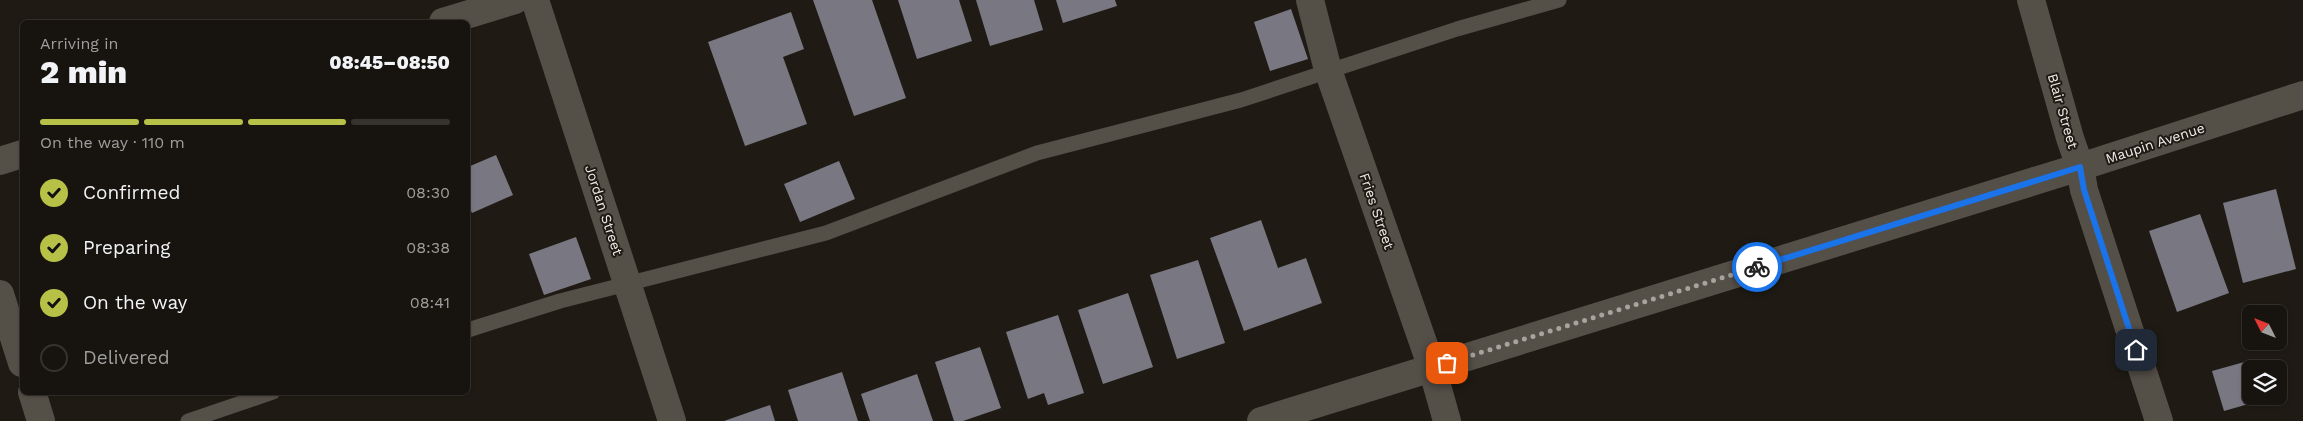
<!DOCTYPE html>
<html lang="en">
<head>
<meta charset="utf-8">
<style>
  :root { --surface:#17140f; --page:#201d18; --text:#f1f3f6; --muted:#9e9e9e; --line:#36332f; --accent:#b8c147 }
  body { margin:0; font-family:"Work Sans",sans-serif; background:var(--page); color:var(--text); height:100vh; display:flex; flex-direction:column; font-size:19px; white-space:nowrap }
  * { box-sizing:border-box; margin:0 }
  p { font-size:16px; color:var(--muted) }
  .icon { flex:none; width:28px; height:28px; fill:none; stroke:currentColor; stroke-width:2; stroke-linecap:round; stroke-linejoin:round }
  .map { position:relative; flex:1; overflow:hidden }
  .side { position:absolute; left:20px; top:20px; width:450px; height:375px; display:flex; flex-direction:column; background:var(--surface); border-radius:8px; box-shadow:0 1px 4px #0004,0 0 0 1px var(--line) }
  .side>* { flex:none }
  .needle { width:32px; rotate:312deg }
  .tools { position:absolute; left:2242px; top:305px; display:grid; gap:10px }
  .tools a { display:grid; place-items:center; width:45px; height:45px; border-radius:8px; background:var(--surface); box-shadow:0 1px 4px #0004,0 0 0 1px var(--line); font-size:25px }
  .pin { position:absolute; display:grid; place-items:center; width:42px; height:42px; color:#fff; margin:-21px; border-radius:10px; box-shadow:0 2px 8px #0006 }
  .courier { position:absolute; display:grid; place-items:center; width:50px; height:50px; margin:-25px; border:4px solid #1a73e8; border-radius:50%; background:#fff; color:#222; box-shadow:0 1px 6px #0007 }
  .head em { font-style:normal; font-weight:800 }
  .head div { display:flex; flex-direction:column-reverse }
  .head { display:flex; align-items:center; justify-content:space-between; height:85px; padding:0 20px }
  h1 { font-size:32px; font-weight:800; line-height:38px }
  .bar { display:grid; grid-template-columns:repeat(4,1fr); gap:8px 5px; align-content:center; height:60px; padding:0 20px }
  .bar i { height:6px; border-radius:4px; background:var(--line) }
  .bar .selected { background:var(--accent) }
  .bar p { grid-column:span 4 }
  ol { padding:0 20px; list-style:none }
  li { display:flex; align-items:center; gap:15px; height:55px }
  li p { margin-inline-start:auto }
  li .icon { padding:5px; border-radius:50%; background:var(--accent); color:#111; stroke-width:4 }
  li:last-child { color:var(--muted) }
  li i { width:28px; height:28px; border:2px solid var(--line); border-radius:50% }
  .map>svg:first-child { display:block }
  .building { fill:#797882 }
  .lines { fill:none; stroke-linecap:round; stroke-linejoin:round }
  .lane { stroke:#544f47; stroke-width:15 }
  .street { stroke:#544f47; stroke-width:28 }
  .done { stroke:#a7a49e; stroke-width:5; stroke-dasharray:0 9 }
  .route { stroke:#1a73e8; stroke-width:6 }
  .labels { text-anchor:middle; stroke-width:4; stroke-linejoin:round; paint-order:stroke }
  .street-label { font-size:14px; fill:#f0ede9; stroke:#1f1b14 }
</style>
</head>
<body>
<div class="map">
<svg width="2303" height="421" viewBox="0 0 2303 421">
  <rect width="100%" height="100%" fill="#1f1b14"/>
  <!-- building -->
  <path class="building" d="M813 0H872L906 98 854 116Z
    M898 0H959L972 41 917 59Z
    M976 0H1034L1043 30 990 46Z
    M1056 0H1115L1117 6 1063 23Z
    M1291 9 1308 59 1270 71 1254 22Z
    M791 12 804 49 783 57 807 124 745 146 708 42Z
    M496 155 513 195 472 213 468 204V167Z
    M839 161 855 199 800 222 784 184Z
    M2276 189 2296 269 2243 283 2223 203Z
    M2200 214 2229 293 2177 312 2149 231Z
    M1261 220 1278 268 1306 258 1322 303 1244 331 1210 238Z
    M576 237 591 279 544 295 529 254Z
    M1198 260 1225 343 1177 359 1150 275Z
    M1128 293 1153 367 1103 384 1078 310Z
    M1058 315 1084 393 1048 405 1044 393 1028 399 1006 332Z
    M980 347 1001 408 963 421H954L935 362Z
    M2255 359 2258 369H2251V396H2266V399L2224 411 2212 371Z
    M842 372 858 421H798L788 390Z
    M917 374 933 421H870L861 394Z
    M770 405 775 421H724Z"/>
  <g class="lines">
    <!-- lane -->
    <path class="lane" d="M468 330 560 301 826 233 1037 153 1241 100 1457 29 1559 0
      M188 421 273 392"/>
    <!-- street -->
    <path class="street" d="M535 0 672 421
      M1310 0 1328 70 1432 368 1447 421
      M2031 0 2070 138 2080 167 2084 190 2159 421
      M443 22 515 0
      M0 161 22 154
      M0 294 22 363
      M32 392 41 421
      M1261 421 2080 167 2303 95"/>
  </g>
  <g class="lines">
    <!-- done -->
    <path class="done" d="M1447 363 1757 267"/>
    <!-- route -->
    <path class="route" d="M1757 267 2080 167 2084 190 2136 350"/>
  </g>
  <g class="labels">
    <!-- street labels -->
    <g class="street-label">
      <text transform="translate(2063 111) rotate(74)" y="5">Blair Street</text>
      <text transform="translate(2155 143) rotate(-18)" y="5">Maupin Avenue</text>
      <text transform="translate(604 210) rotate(72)" y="5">Jordan Street</text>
      <text transform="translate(1377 211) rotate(71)" y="5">Fries Street</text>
    </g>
  </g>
</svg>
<div class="tools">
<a><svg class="needle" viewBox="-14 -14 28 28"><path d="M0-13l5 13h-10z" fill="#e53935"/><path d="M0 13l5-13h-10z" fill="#9e9e9e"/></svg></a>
<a><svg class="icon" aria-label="layers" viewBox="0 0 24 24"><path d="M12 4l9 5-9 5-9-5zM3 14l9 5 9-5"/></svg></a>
</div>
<div class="pin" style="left:1447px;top:363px;background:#ea580c"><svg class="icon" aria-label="bag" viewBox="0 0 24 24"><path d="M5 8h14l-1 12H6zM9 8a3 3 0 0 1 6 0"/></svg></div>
<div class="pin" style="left:2136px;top:350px;background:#1f2937"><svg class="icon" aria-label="home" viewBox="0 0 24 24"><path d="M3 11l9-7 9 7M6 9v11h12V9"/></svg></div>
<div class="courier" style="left:1757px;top:267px"><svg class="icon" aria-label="bike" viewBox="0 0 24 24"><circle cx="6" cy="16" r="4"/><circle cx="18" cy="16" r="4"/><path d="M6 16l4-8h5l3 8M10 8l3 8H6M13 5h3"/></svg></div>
<section class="side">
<div class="head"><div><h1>2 min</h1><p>Arriving in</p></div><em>08:45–08:50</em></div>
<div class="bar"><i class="selected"></i><i class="selected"></i><i class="selected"></i><i></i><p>On the way · 110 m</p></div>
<ol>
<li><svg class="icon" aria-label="check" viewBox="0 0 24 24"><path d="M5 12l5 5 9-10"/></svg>Confirmed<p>08:30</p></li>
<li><svg class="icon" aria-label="check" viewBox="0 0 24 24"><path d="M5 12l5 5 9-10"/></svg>Preparing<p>08:38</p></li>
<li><svg class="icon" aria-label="check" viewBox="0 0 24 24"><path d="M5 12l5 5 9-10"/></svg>On the way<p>08:41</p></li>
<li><i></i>Delivered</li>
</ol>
</section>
</div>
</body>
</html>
